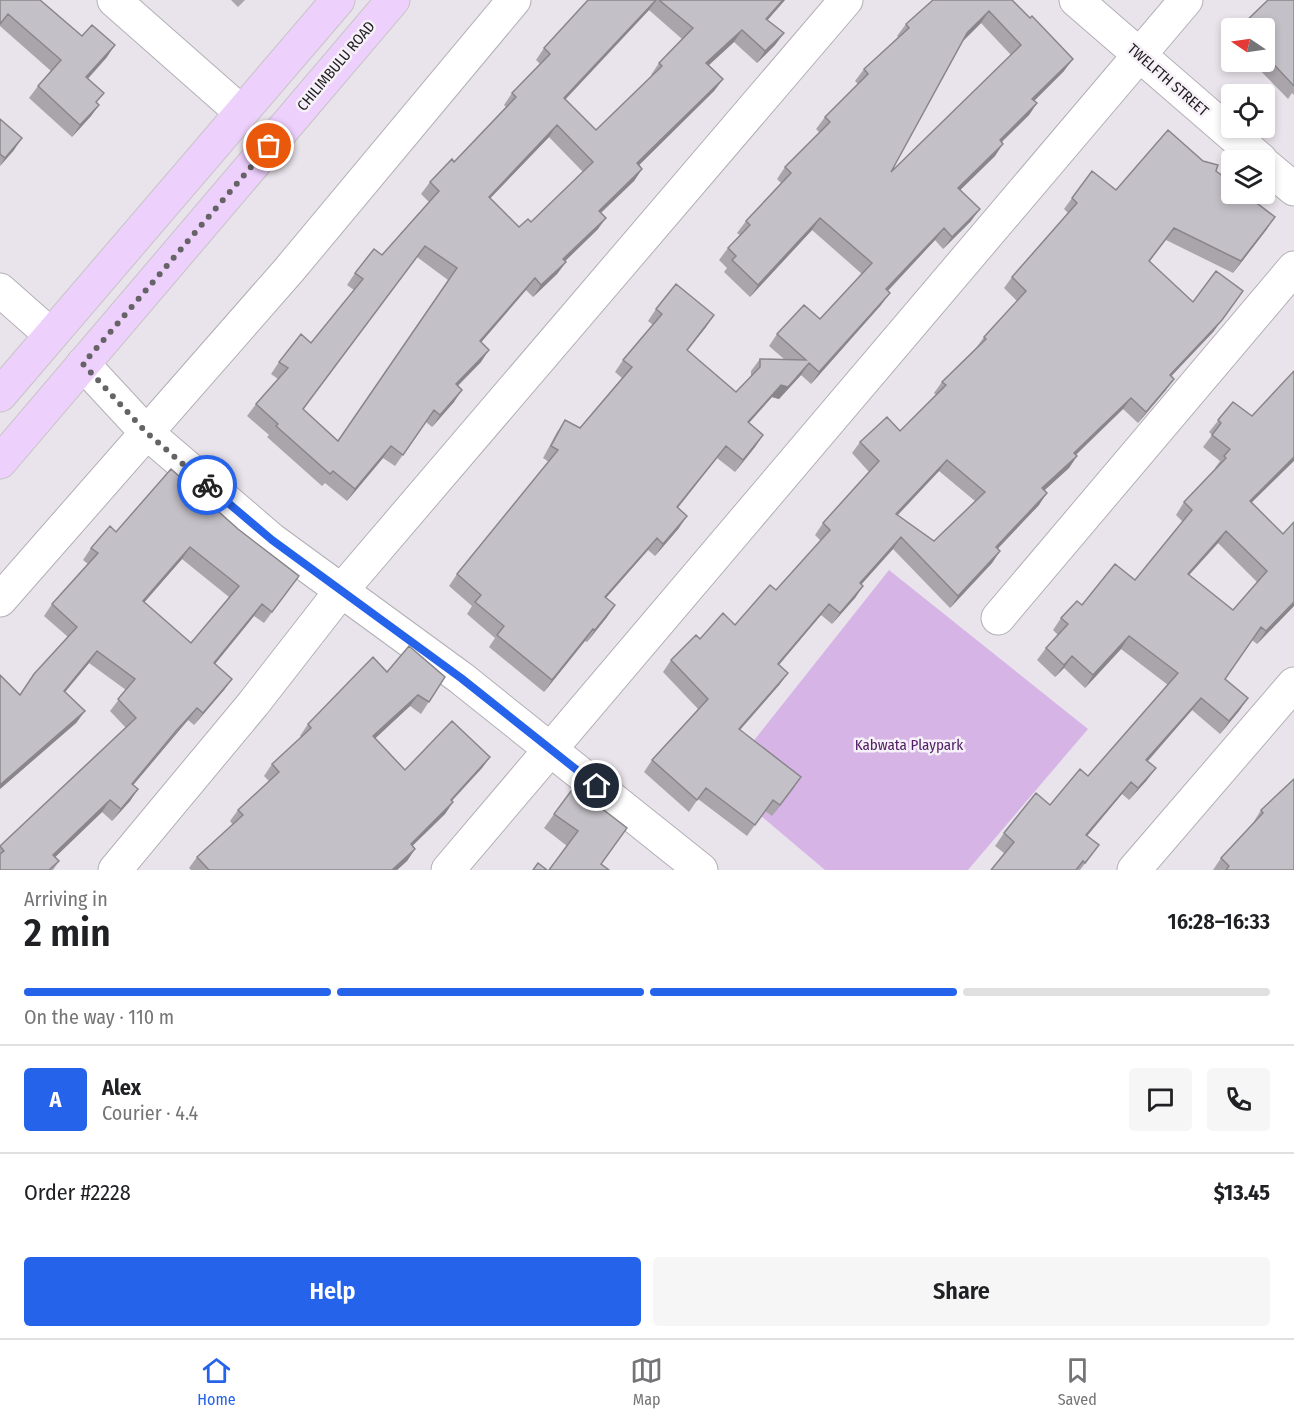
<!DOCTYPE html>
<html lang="en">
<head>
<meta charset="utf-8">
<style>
  :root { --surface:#fff; --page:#f6f6f6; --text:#202124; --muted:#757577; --line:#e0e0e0; --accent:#2563eb }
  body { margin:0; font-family:"Fira Sans Condensed",sans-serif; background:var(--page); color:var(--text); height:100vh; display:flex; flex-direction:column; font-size:22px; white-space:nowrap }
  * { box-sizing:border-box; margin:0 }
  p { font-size:20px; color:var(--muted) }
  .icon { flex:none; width:33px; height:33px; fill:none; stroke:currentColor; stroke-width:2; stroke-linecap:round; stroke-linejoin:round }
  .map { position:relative; height:870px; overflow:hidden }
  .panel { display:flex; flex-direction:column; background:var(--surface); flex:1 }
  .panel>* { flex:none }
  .needle { width:39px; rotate:283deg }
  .tools { position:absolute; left:1221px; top:18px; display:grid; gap:12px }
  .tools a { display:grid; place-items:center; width:54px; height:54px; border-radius:6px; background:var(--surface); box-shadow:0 3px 9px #0003; font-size:30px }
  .pin { position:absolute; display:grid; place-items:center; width:51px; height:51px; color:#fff; margin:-26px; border:3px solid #fff; border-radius:50%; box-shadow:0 2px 6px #0007 }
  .courier { position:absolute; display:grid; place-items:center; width:60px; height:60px; margin:-30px; border:4px solid #2563eb; border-radius:50%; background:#fff; color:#222; box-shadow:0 2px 8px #0007 }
  .overview em { font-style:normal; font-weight:600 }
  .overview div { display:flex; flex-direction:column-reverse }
  .overview { display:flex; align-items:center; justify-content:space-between; height:102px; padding:0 24px }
  h1 { font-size:39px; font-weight:600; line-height:45px }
  .bar { display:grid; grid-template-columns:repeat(4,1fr); gap:9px 6px; align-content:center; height:72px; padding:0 24px }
  .bar i { height:8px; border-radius:4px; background:var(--line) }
  .bar .current { background:var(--accent) }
  .bar p { grid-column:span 4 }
  .line { display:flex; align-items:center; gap:15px; padding:0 24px; border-top:2px solid var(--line) }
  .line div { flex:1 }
  .round { display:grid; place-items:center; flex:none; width:63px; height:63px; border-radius:6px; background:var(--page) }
  .button { display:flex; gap:12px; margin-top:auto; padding:12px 24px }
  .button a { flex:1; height:69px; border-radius:6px; background:var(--accent); color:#fff; font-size:24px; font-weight:600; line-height:69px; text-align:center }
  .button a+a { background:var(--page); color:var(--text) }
  .menu { display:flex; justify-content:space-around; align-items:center; height:84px; border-top:2px solid var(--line); background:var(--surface); font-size:16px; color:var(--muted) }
  .menu a { display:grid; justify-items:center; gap:3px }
  .menu .current { color:var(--accent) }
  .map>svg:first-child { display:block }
  .green { fill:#d6b5e6 }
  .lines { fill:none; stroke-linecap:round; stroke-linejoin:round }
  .minor-casing { stroke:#b3afb6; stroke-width:35 }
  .major-casing { stroke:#c5c4c5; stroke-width:35 }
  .minor { stroke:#fff; stroke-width:33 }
  .major { stroke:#eed0fd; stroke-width:33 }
  .wall { fill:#a9a5ab; fill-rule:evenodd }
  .shaded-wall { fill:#89868b }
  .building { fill:#c4c0c7; stroke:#89868b; stroke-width:1.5; fill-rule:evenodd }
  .done { stroke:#666367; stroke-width:6; stroke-dasharray:0 10.8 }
  .route { stroke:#2563eb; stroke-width:8 }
  .labels { text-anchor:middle; stroke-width:5; stroke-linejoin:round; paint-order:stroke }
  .street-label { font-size:15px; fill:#1f1d20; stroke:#f6f1f8 }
  .park-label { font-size:15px; fill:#522167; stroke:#f6f1f8 }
</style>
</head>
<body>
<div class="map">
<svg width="1294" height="870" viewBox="0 0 1294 870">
  <rect width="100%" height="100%" fill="#e9e4eb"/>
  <!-- green -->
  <path class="green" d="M889 570 1088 729 968 870H825L721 782Z"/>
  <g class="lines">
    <!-- minor casing -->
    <g class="minor-casing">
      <path id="minor" d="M114 0 241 112
        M1076 0 1261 160
        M1264 164 1294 189
        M0 290 51 335
        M83 364 146 432 272 540 461 678 701 870
        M0 600 289 270 514 0
        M998 618 1294 268
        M115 870 253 704 341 591 846 0
        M448 870 1186 0
        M1134 870 1294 684"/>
    </g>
    <!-- major casing -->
    <g class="major-casing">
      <path id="major" d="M0 395 338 0
        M0 462 393 0"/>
    </g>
    <!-- minor -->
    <use href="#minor" class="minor"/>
    <!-- major -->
    <use href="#major" class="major"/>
  </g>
  <!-- wall -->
  <path class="wall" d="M0 0 107 57 88 79 97 103 99 105 91 116 72 137 29 98 38 86 51 71 0 26Z
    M231 0H245L238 7Z
    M588 0H785L767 20 784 33 775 45 757 63 734 42 709 65 723 79 714 91 639 165 642 169 634 181 601 213 598 229 565 261 566 262 557 274 533 297 526 290 481 342V362L458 386 454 402 432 427 426 422 395 466 383 458 347 501 325 483 322 486 267 437 269 435 247 416 256 404 278 379 271 374 279 362 311 343 354 290 347 285 355 273 382 255 429 202 421 194 430 182 454 162 506 107 504 105 512 93 540 64 536 60 544 48ZM649 10 682 39 659 63 651 75 652 76 596 130 565 100ZM549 137 583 172 531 222 519 227 490 198ZM417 257 448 280 338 441 303 409Z
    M1012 0 1064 71 1034 101 1037 103 1029 115 1002 142 995 156 960 190 971 221 943 249 935 240 888 291 881 305 811 384 801 375 779 399 772 397 749 423 763 435 755 447 735 472 717 458 678 508 679 528 655 556 648 550 606 598 607 617 587 642 585 641 544 692 489 647 495 638 467 614 472 606 449 586 457 574 549 462 543 458 557 432 565 420 580 428 622 378 615 372 623 360 653 325 648 321 656 309 706 327 687 350 736 392 751 376V371L760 359H784L769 346 777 334 820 319 862 274 812 230 750 297 724 272 727 268 719 260 728 248 740 235 737 233 746 221 781 183 777 179 785 167 820 133 816 129 825 117 858 84 855 81 864 69 898 37 897 36 906 24ZM981 23 1011 55 891 172 963 41Z
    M1268 0H1294V95L1292 93 1288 99 1252 62H1264V28H1238Z
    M0 119 14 150 0 166Z
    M1203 161 1216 171 1267 229 1233 273 1166 240 1150 261 1214 331 1171 376 1166 390 1138 423 1123 409 1076 455 1077 456 1069 468 1044 490 1039 505 997 549 1000 551 992 563 950 608 893 549 861 584 863 586 855 598 832 624 821 615 779 665 780 684 740 730 801 777 772 816 765 811 747 836 698 799 689 812 644 772 652 760 698 709 663 672 671 660 700 639 735 625 776 590 821 541 815 535 823 523 869 472 852 453 860 442 900 431 936 395 934 393 942 382 976 348 984 337 1017 301 1004 288 1012 277 1068 213 1064 209 1072 198 1116 190ZM939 471 975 501 934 541 898 515Z
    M1233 402 1251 503 1283 534 1294 522V606L1257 644 1252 640 1225 679 1248 698 1239 711 1220 734 1192 710 1148 761 1147 780 1129 800 1122 794 1087 835 1090 857 1080 870H991L1004 853 995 846 1004 833 1050 805 1088 776 1168 685 1121 649 1085 688 1064 668 1055 677 1037 660 1046 648 1058 635 1053 630 1061 618 1082 605 1135 580 1183 522 1176 515 1184 502 1216 469 1215 468 1220 461 1203 447 1212 435 1209 432ZM1218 543 1257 582 1233 610 1189 575Z
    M238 529 299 576 264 623 254 616 215 664 232 679 224 690 194 725 188 720 168 743 133 785 138 789 130 801 112 821 102 812 55 857 59 861 53 870H0V846L126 728 110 711 126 690 89 663 65 692 85 711 76 723 0 789V675L20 695 68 637 44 616 52 604 88 564 83 560 91 548 116 532ZM182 559 229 597 191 643 144 602Z
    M387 672 445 677 421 714 410 706 375 738 405 770 490 757 482 768 452 801 453 802 445 814 412 846 415 849 407 861 397 870H191L189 868 197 857 233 825 230 821 238 810 269 781 264 776 272 764 301 737 300 736 308 724Z
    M1294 779V870H1213L1221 858 1253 823 1261 810Z
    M554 814 627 828 601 864 567 846 544 828Z"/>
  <!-- shaded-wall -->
  <path class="shaded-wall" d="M656 0 649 10 555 110 564 98Z
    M783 0H785L758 31 766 19Z
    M989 11 981 23 959 45 967 33Z
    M742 30 734 42 698 75 706 63Z
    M784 33 775 45 757 63 765 51Z
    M115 45 107 57 78 89 86 77Z
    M1073 59 1064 71 1024 111 1032 99Z
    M723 79 714 91 629 175 637 163Z
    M1037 103 1029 115 991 152 1000 140Z
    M99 105 91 116 72 137 80 125Z
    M557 125 549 137 480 209 489 197Z
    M22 138 14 150 0 166 5 158Z
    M1003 144 995 156 950 200 958 188Z
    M642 169 634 181 591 222 599 211Z
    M980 209 971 221 943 249 952 237Z
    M1275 217 1267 229 1233 273 1241 261Z
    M606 218 598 229 555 271 563 259Z
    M820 218 812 230 750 297 758 285Z
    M944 228 935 240 878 301 886 289Z
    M566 262 557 274 533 297 541 285Z
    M535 278 526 290 472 353 480 341Z
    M1243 291 1214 331 1162 386 1170 375Z
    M890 293 881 305 811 384 819 372Z
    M714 315 706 327 678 362 687 350Z
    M489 350 481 362 447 396 456 384Z
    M809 363 801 375 779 399 772 397 739 434 748 422 781 385Z
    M1174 379 1166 390 1138 423 1146 412Z
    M462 390 454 402 432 427 440 415Z
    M1131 398 1123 409 1066 464 1074 453Z
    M763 435 755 447 735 472 743 460Z
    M391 446 383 458 347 501 355 489Z
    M726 446 717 458 668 519 677 507Z
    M1077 456 1069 468 1034 500 1042 488Z
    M1294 457V461L1241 513 1250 501Z
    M947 460 939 471 888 525 896 514Z
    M1047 493 1039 505 988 559 996 547Z
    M687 516 679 528 655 556 663 544Z
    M1226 531 1218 543 1179 586 1188 574Z
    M901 537 893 549 852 595 860 583Z
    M657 538 648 550 596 609 605 597Z
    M190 547 182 559 135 613 143 601Z
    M1000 551 992 563 950 608 958 596Z
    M863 586 855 598 832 624 840 613Z
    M1294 602V606L1257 644 1266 631Z
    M262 604 254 616 206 675 214 663Z
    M829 604 821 615 770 675 778 664Z
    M615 605 607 617 587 642 595 630Z
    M593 629 585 641 544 692 552 680Z
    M1129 636 1121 649 1085 688 1093 675Z
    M97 651 89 663 56 703 64 691Z
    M1072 656 1064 668 1055 677 1064 665Z
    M788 673 780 684 731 740 739 729Z
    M232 679 224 690 194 725 203 713Z
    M418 695 410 706 365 748 373 736Z
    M1201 698 1192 710 1138 772 1146 760Z
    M1248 698 1239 711 1220 734 1229 721Z
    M197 708 188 720 124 796 132 784Z
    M85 711 76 723 0 789V785Z
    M490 757 482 768 442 811 451 800Z
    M1156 768 1147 780 1129 800 1138 788Z
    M801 777 793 789 772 816 780 805Z
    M1131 782 1122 794 1078 847 1086 835Z
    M138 789 130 801 112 821 121 809Z
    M110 800 102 812 45 867 53 855Z
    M453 802 445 814 402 856 411 844Z
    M415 849 407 861 397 870H392Z"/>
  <!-- building -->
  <path class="building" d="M0 0H40L82 36 92 25 115 45 86 77 104 93 96 102 99 105 80 125 38 86 61 60 8 14 0 24Z
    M588 0H656L564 98 596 130 662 66 659 63 693 28 659 0H783L766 19 784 33 765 51 742 30 706 63 723 79 637 163 642 169 599 211 606 218 563 259 566 262 541 285 535 278 480 341 489 350 456 384 462 390 440 415 434 410 403 455 391 446 355 489 333 471 330 474 276 426 278 424 256 404 288 368 279 362 301 334 311 343 363 279 355 273 374 249 382 255 439 191 430 182 452 159 454 162 516 97 512 93 550 54 544 48ZM557 125 593 162 531 222 528 219 519 227 489 197ZM425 246 457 268 338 441 303 409Z
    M933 0H1012L1030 18 1032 16 1073 59 1032 99 1037 103 1000 140 1003 144 958 188 980 209 952 237 944 228 886 289 890 293 819 372 809 363 788 387 781 385 748 422 763 435 743 460 726 446 677 507 687 516 663 544 657 538 605 597 615 605 595 630 593 629 552 680 497 635 504 626 475 602 481 595 457 574 558 450 551 446 565 420 580 428 632 367 623 360 662 314 656 309 676 284 714 315 687 350 736 392 760 367V359L806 360 777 334 804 305 820 319 872 263 820 218 758 285 732 260 736 256 728 248 750 225 746 221 791 173 785 167 830 122 825 117 868 74 864 69 909 28 906 24ZM989 11 1021 45 891 172 967 33Z
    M1268 0H1294V86L1264 54V28H1239Z
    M0 119 22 138 5 158 0 154Z
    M1168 130 1203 161 1218 165 1216 171 1232 183V194H1245L1275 217 1241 261 1174 228 1149 261 1193 302 1216 271 1243 291 1222 320 1170 375 1174 379 1146 412 1131 398 1074 453 1077 456 1042 488 1047 493 996 547 1000 551 958 596 901 537 860 583 863 586 840 613 829 604 778 664 788 673 739 729 801 777 780 805 773 800 755 825 706 788 697 800 652 760 708 699 671 660 696 635 700 639 723 613 735 625 770 585 776 590 830 530 823 523 879 461 860 442 887 417 900 431 946 385 942 382 986 339 984 337 1026 291 1012 277 1077 203 1072 198 1092 171 1116 190ZM947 460 985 492 934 541 896 514Z
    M1294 371V457L1250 501 1283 534 1294 522V602L1266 631 1261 627 1225 679 1248 698 1229 721 1201 698 1146 760 1156 768 1138 788 1131 782 1086 835 1099 845 1085 863 1083 861 1076 870H991L1014 842 1004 833 1036 793 1050 805 1080 769 1088 776 1178 673 1129 636 1093 675 1072 656 1064 665 1046 648 1068 624 1061 618 1077 601 1082 605 1115 564 1135 580 1192 510 1184 502 1226 458 1224 456 1230 449 1212 435 1221 423 1218 420 1233 402 1252 416ZM1226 531 1267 571 1233 610 1188 574Z
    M171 469 238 529 299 576 272 612 262 604 214 663 232 679 203 713 197 708 176 731 132 784 138 789 121 809 110 800 53 855 59 861 49 870H0V854L4 851 0 846 136 718 118 699 135 679 97 651 64 691 85 711 0 785V675L20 695 34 674 77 627 52 604 98 553 91 548 110 526 116 532ZM190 547 239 586 191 643 143 601Z
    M409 646 445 677 429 702 418 695 373 736 405 770 452 721 490 757 451 800 453 802 411 844 415 849 392 870H209L197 857 243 815 238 810 279 772 272 764 311 728 308 724 373 657 387 672Z
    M1294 779V870H1226L1229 866 1221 858 1263 813 1261 810Z
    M574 787 627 828 601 864 609 870H549L578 831 554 814Z
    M538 863 547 870H533Z"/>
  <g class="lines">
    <!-- done -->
    <path class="done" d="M207 485 146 432 83 364 269 146"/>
    <!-- route -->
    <path class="route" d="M207 485 272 540 461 678 597 786"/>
  </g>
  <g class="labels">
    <!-- street labels -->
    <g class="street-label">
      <text transform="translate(336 66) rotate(-50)" y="5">CHILIMBULU ROAD</text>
      <text transform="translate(1168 80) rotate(41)" y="5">TWELFTH STREET</text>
    </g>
    <!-- park labels -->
    <g class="park-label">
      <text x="909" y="750">Kabwata Playpark</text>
    </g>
  </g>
</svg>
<div class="tools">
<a><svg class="needle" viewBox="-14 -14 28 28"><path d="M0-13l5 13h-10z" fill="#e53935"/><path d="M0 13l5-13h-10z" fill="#757577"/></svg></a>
<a><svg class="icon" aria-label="locate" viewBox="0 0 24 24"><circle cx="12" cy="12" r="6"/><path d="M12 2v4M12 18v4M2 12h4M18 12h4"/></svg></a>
<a><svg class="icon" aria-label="layers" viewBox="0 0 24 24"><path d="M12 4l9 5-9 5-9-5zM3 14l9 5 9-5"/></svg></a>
</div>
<div class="pin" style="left:269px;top:146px;background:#ea580c"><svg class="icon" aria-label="bag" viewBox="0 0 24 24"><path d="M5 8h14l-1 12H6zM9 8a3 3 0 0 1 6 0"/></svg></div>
<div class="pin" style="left:597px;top:786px;background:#1f2937"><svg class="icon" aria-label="home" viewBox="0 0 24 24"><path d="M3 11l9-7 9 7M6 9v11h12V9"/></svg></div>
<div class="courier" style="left:207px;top:485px"><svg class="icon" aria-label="bike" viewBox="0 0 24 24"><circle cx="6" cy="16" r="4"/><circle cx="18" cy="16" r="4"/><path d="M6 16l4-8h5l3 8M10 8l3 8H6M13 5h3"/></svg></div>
</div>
<section class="panel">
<div class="overview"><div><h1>2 min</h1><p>Arriving in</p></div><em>16:28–16:33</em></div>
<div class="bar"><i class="current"></i><i class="current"></i><i class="current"></i><i></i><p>On the way · 110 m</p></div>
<div class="line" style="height:108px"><b class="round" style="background:var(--accent);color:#fff">A</b><div><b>Alex</b><p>Courier · 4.4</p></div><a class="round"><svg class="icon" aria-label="chat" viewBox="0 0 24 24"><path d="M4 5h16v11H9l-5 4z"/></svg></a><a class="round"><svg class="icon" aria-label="phone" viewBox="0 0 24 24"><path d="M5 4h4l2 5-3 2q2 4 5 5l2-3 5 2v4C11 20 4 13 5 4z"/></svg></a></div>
<div class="line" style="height:78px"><div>Order #2228</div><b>$13.45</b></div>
<div class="button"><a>Help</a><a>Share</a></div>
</section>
<nav class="menu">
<a class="current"><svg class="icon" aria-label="home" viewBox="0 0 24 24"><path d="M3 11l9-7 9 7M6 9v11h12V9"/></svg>Home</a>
<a><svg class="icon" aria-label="map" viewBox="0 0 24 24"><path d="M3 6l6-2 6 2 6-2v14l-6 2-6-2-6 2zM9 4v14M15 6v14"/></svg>Map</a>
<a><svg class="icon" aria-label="saved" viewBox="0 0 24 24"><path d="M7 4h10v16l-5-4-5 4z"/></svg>Saved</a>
</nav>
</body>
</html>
